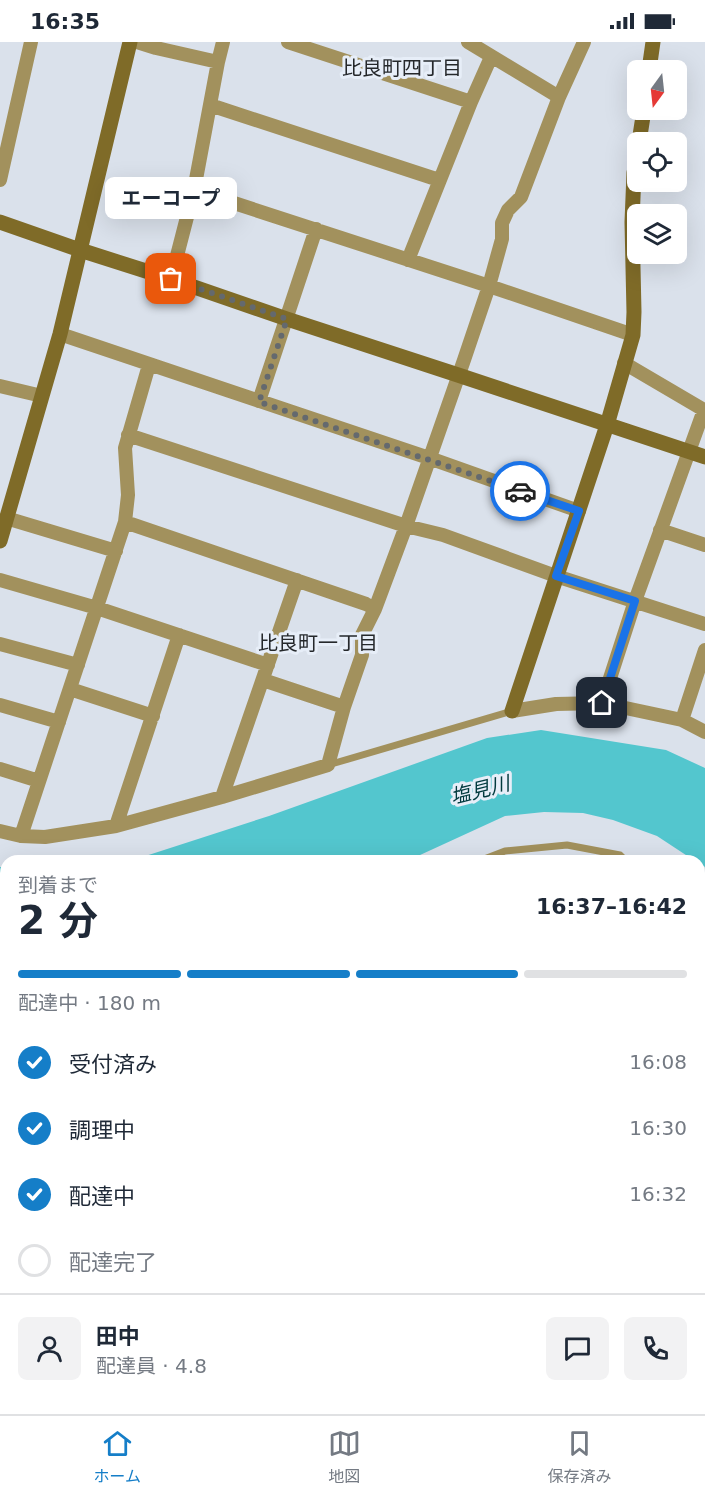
<!DOCTYPE html>
<html lang="ja">
<head>
<meta charset="utf-8">
<style>
  :root { --surface:#fff; --page:#f2f2f3; --text:#1f2937; --muted:#747a83; --line:#e0e1e3; --accent:#157ec8 }
  body { margin:0; font-family:"DejaVu Sans","Noto Sans JP",sans-serif; background:var(--page); color:var(--text); height:100vh; display:flex; flex-direction:column; font-size:22px; white-space:nowrap }
  * { box-sizing:border-box; margin:0 }
  p { font-size:20px; color:var(--muted) }
  .icon { flex:none; width:33px; height:33px; fill:none; stroke:currentColor; stroke-width:2; stroke-linecap:round; stroke-linejoin:round }
  .map { position:relative; flex:1; overflow:hidden }
  .side { position:absolute; left:0px; top:813px; width:705px; height:560px; display:flex; flex-direction:column; background:var(--surface); border-radius:18px 18px 0 0; box-shadow:0 6px 24px #0002 }
  .side>* { flex:none }
  .needle { width:39px; rotate:195deg }
  .buttons { position:absolute; left:627px; top:18px; display:grid; gap:12px }
  .buttons a { display:grid; place-items:center; width:60px; height:60px; border-radius:9px; background:var(--surface); box-shadow:0 6px 24px #0002; font-size:30px }
  .pin { position:absolute; display:grid; place-items:center; width:51px; height:51px; color:#fff; margin:-26px; border-radius:12px; box-shadow:0 3px 9px #0006 }
  .courier { position:absolute; display:grid; place-items:center; width:60px; height:60px; margin:-30px; border:4px solid #1a73e8; border-radius:50%; background:#fff; color:#222; box-shadow:0 2px 8px #0007 }
  .bubble { position:absolute; height:42px; border-radius:9px; background:var(--surface); box-shadow:0 6px 24px #0002; font-size:20px; font-weight:700; line-height:42px; text-align:center }
  .headline em { font-style:normal; font-weight:700 }
  .headline div { display:flex; flex-direction:column-reverse }
  .headline { display:flex; align-items:center; justify-content:space-between; height:102px; padding:0 18px }
  h1 { font-size:39px; font-weight:700; line-height:45px }
  .bar { display:grid; grid-template-columns:repeat(4,1fr); gap:9px 6px; align-content:center; height:72px; padding:0 18px }
  .bar i { height:8px; border-radius:4px; background:var(--line) }
  .bar .selected { background:var(--accent) }
  .bar p { grid-column:span 4 }
  .line { display:flex; align-items:center; gap:15px; padding:0 18px; border-top:2px solid var(--line) }
  .line div { flex:1 }
  .round { display:grid; place-items:center; flex:none; width:63px; height:63px; border-radius:9px; background:var(--page) }
  ol { padding:0 18px; list-style:none }
  li { display:flex; align-items:center; gap:18px; height:66px }
  li p { margin-inline-start:auto }
  li .icon { padding:6px; border-radius:50%; background:var(--accent); color:#fff; stroke-width:4 }
  li:last-child { color:var(--muted) }
  li i { width:33px; height:33px; border:3px solid var(--line); border-radius:50% }
  .status { display:flex; justify-content:space-between; align-items:center; height:42px; padding:0 30px; background:var(--surface); direction:ltr }
  .status svg { height:16px; fill:currentColor }
  .tab-bar { display:flex; justify-content:space-around; align-items:center; height:84px; border-top:2px solid var(--line); background:var(--surface); font-size:16px; color:var(--muted) }
  .tab-bar a { display:grid; justify-items:center; gap:3px }
  .tab-bar .selected { color:var(--accent) }
  .map>svg:first-child { display:block }
  .forest { fill:#5fb084 }
  .water { fill:#53c6ce }
  .lines { fill:none; stroke-linecap:round; stroke-linejoin:round }
  .lane { stroke:#a2915d; stroke-width:7 }
  .street { stroke:#a2915d; stroke-width:14 }
  .secondary { stroke:#7f6b28; stroke-width:15 }
  .highway { stroke:#493b0c; stroke-width:18 }
  .done { stroke:#64696e; stroke-width:6; stroke-dasharray:0 10.8 }
  .route { stroke:#1a73e8; stroke-width:8 }
  .labels { text-anchor:middle; stroke-width:6; stroke-linejoin:round; paint-order:stroke }
  .neighbourhood-label { font-size:20px; fill:#25282b; stroke:#e7eef8 }
  .water-label { font-size:20px; font-style:italic; fill:#023a3e; stroke:#e7eef8 }
</style>
</head>
<body>
<div class="status"><b>16:35</b><svg viewBox="0 0 49 12"><path d="M0 12V9h3v3zM5 12V6h3v6zM10 12V3h3v9zM15 12V0h3v12zM26 1h20v11H26zM47 4h2v5h-2z"/></svg></div>
<div class="map">
<svg width="705" height="1372" viewBox="0 0 705 1372">
  <rect width="100%" height="100%" fill="#dae1eb"/>
  <!-- forest -->
  <path class="forest" d="M705 1110V1372H510L507 1367 699 1366V1111Z"/>
  <!-- water -->
  <path class="water" d="M541 688 666 708 705 726V825L699 821V819H695L657 794 613 778 583 771 544 770 505 774 407 819H130L269 774 487 696Z
    M0 825H6V927L0 928Z"/>
  <g class="lines">
    <!-- lane -->
    <path class="lane" d="M328 723 512 669
      M479 819 505 809 567 803 620 813 626 819
      M0 957 6 958"/>
    <!-- street -->
    <path class="street" d="M137 0 156 6 218 20
      M288 0 471 60
      M468 0 559 55
      M210 63 439 138
      M0 138 31 0
      M194 148 489 244 633 293
      M408 218 471 60 491 15
      M171 237 194 148 218 20 223 0
      M60 292 429 416 579 469
      M0 344 42 354
      M259 359 316 187
      M128 393 406 484 443 493 556 534 705 582
      M6 476 116 509
      M125 480 366 562 375 567
      M660 488 705 503
      M0 538 97 566 268 623
      M0 602 78 623
      M263 638 344 665
      M70 647 153 674
      M602 661 635 559 704 368 624 321
      M0 663 59 680
      M512 669 556 662 602 661 682 678 705 690
      M682 678 705 608
      M0 727 39 739
      M222 755 297 538
      M116 784 179 593
      M0 789 21 794 45 795 116 784 222 755 328 723 344 665 362 613V593L375 567 406 484 464 318 489 244 502 197V181L508 168 521 155 559 55 584 0
      M21 794 125 480 128 453 125 406 149 323
      M699 991 705 987
      M0 1308 6 1307
      M258 1366 276 1372
      M370 1372V1366"/>
    <!-- secondary -->
    <path class="secondary" d="M649 28 653 0
      M639 100 644 68
      M0 180 80 208 171 237 287 277 458 333 705 415
      M0 499 60 292 130 0
      M512 669 607 383 633 293 634 270 632 180 634 131 638 110"/>
    <!-- highway -->
    <path class="highway" d="M0 1047 6 1048
      M699 1050 705 1048"/>
  </g>
  <g class="lines">
    <!-- done -->
    <path class="done" d="M171 237 287 277 259 360 520 449"/>
    <!-- route -->
    <path class="route" d="M520 449 579 469 556 534 635 559 602 661"/>
  </g>
  <g class="labels">
    <!-- neighbourhood labels -->
    <g class="neighbourhood-label">
      <text x="402" y="33">比良町四丁目</text>
      <text x="318" y="608">比良町一丁目</text>
    </g>
    <!-- water labels -->
    <g class="water-label">
      <text transform="translate(480 748) rotate(-14)" y="7">塩見川</text>
    </g>
  </g>
</svg>
<div class="buttons">
<a><svg class="needle" viewBox="-14 -14 28 28"><path d="M0-13l5 13h-10z" fill="#e53935"/><path d="M0 13l5-13h-10z" fill="#747a83"/></svg></a>
<a><svg class="icon" aria-label="locate" viewBox="0 0 24 24"><circle cx="12" cy="12" r="6"/><path d="M12 2v4M12 18v4M2 12h4M18 12h4"/></svg></a>
<a><svg class="icon" aria-label="layers" viewBox="0 0 24 24"><path d="M12 4l9 5-9 5-9-5zM3 14l9 5 9-5"/></svg></a>
</div>
<div class="pin" style="left:171px;top:237px;background:#ea580c"><svg class="icon" aria-label="bag" viewBox="0 0 24 24"><path d="M5 8h14l-1 12H6zM9 8a3 3 0 0 1 6 0"/></svg></div>
<div class="pin" style="left:602px;top:661px;background:#1f2937"><svg class="icon" aria-label="home" viewBox="0 0 24 24"><path d="M3 11l9-7 9 7M6 9v11h12V9"/></svg></div>
<div class="courier" style="left:520px;top:449px"><svg class="icon" aria-label="car" viewBox="0 0 24 24"><path d="M5 17H2v-5l4-1 3-4h7l3 4 3 1v5h-3M9 17h6M6 11h13"/><circle cx="7" cy="17" r="2"/><circle cx="17" cy="17" r="2"/></svg></div>
<div class="bubble" style="left:105px;top:135px;width:132px">エーコープ</div>
<section class="side">
<div class="headline"><div><h1>2 分</h1><p>到着まで</p></div><em>16:37–16:42</em></div>
<div class="bar"><i class="selected"></i><i class="selected"></i><i class="selected"></i><i></i><p>配達中 · 180 m</p></div>
<ol>
<li><svg class="icon" aria-label="check" viewBox="0 0 24 24"><path d="M5 12l5 5 9-10"/></svg>受付済み<p>16:08</p></li>
<li><svg class="icon" aria-label="check" viewBox="0 0 24 24"><path d="M5 12l5 5 9-10"/></svg>調理中<p>16:30</p></li>
<li><svg class="icon" aria-label="check" viewBox="0 0 24 24"><path d="M5 12l5 5 9-10"/></svg>配達中<p>16:32</p></li>
<li><i></i>配達完了</li>
</ol>
<div class="line" style="height:108px"><a class="round"><svg class="icon" aria-label="person" viewBox="0 0 24 24"><circle cx="12" cy="8" r="4"/><path d="M4 21q1-7 8-7t8 7"/></svg></a><div><b>田中</b><p>配達員 · 4.8</p></div><a class="round"><svg class="icon" aria-label="chat" viewBox="0 0 24 24"><path d="M4 5h16v11H9l-5 4z"/></svg></a><a class="round"><svg class="icon" aria-label="phone" viewBox="0 0 24 24"><path d="M5 4h4l2 5-3 2q2 4 5 5l2-3 5 2v4C11 20 4 13 5 4z"/></svg></a></div>
</section>
</div>
<nav class="tab-bar">
<a class="selected"><svg class="icon" aria-label="home" viewBox="0 0 24 24"><path d="M3 11l9-7 9 7M6 9v11h12V9"/></svg>ホーム</a>
<a><svg class="icon" aria-label="map" viewBox="0 0 24 24"><path d="M3 6l6-2 6 2 6-2v14l-6 2-6-2-6 2zM9 4v14M15 6v14"/></svg>地図</a>
<a><svg class="icon" aria-label="saved" viewBox="0 0 24 24"><path d="M7 4h10v16l-5-4-5 4z"/></svg>保存済み</a>
</nav>
</body>
</html>
